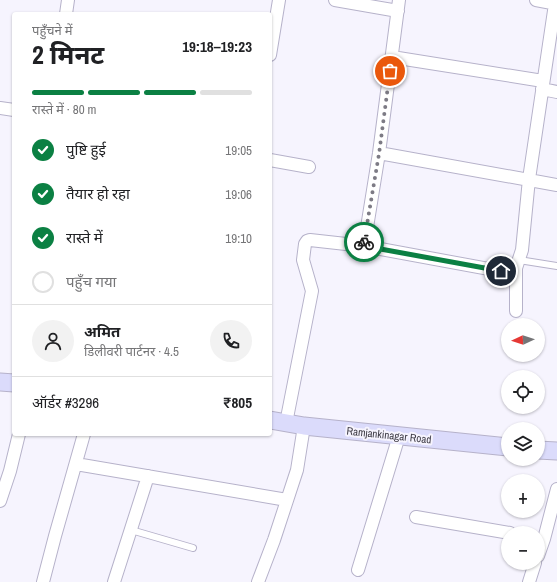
<!DOCTYPE html>
<html lang="hi">
<head>
<meta charset="utf-8">
<style>
  :root { --surface:#fff; --page:#f2f2f2; --text:#202124; --muted:#757577; --line:#e0e0e0; --accent:#0b8043 }
  body { margin:0; font-family:"Archivo Narrow","Noto Sans Devanagari",sans-serif; background:var(--page); color:var(--text); height:100vh; display:flex; flex-direction:column; font-size:15px; white-space:nowrap }
  * { box-sizing:border-box; margin:0 }
  p { font-size:13px; color:var(--muted) }
  .icon { flex:none; width:22px; height:22px; fill:none; stroke:currentColor; stroke-width:2; stroke-linecap:round; stroke-linejoin:round }
  .map { position:relative; flex:1; overflow:hidden }
  .details { position:absolute; left:12px; top:12px; width:260px; height:424px; display:flex; flex-direction:column; background:var(--surface); border-radius:4px; box-shadow:0 1px 3px #0004 }
  .details>* { flex:none }
  .needle { width:26px; rotate:267deg }
  .controls { position:absolute; left:501px; top:318px; display:grid; gap:8px }
  .controls a { display:grid; place-items:center; width:44px; height:44px; border-radius:50%; background:var(--surface); box-shadow:0 1px 3px #0004; font-size:20px }
  .pin { position:absolute; display:grid; place-items:center; width:34px; height:34px; color:#fff; margin:-17px; border:2px solid #fff; border-radius:50%; box-shadow:0 1px 4px #0007 }
  .courier { position:absolute; display:grid; place-items:center; width:40px; height:40px; margin:-20px; border:3px solid #0b8043; border-radius:50%; background:#fff; color:#222; box-shadow:0 1px 5px #0007 }
  .summary em { font-style:normal; font-weight:700 }
  .summary div { display:flex; flex-direction:column-reverse }
  .summary { display:flex; align-items:center; justify-content:space-between; height:68px; padding:0 20px }
  h1 { font-size:26px; font-weight:700; line-height:30px }
  .bar { display:grid; grid-template-columns:repeat(4,1fr); gap:6px 4px; align-content:center; height:48px; padding:0 20px }
  .bar i { height:5px; border-radius:3px; background:var(--line) }
  .bar .selected { background:var(--accent) }
  .bar p { grid-column:span 4 }
  .line { display:flex; align-items:center; gap:10px; padding:0 20px; border-top:1px solid var(--line) }
  .line div { flex:1 }
  .round { display:grid; place-items:center; flex:none; width:42px; height:42px; border-radius:21px; background:var(--page) }
  ol { padding:0 20px; list-style:none }
  li { display:flex; align-items:center; gap:12px; height:44px }
  li p { margin-inline-start:auto }
  li .icon { padding:4px; border-radius:50%; background:var(--accent); color:#fff; stroke-width:4 }
  li:last-child { color:var(--muted) }
  li i { width:22px; height:22px; border:2px solid var(--line); border-radius:50% }
  .map>svg:first-child { display:block }
  .lines { fill:none; stroke-linecap:round; stroke-linejoin:round }
  .lane-casing { stroke:#b6b2ca; stroke-width:8 }
  .street-casing { stroke:#b6b2ca; stroke-width:14 }
  .secondary-casing { stroke:#b6b2ca; stroke-width:19 }
  .lane { stroke:#fff; stroke-width:6 }
  .street { stroke:#fff; stroke-width:12 }
  .secondary { stroke:#dbdbfb; stroke-width:17 }
  .done { stroke:#7d7b85; stroke-width:4; stroke-dasharray:0 7.2 }
  .route { stroke:#0b8043; stroke-width:5 }
  .labels { text-anchor:middle; stroke-width:4; stroke-linejoin:round; paint-order:stroke }
  .street-label { font-size:11px; fill:#3c3a44; stroke:#f6f4fe }
</style>
</head>
<body>
<div class="map">
<svg width="557" height="582" viewBox="0 0 557 582">
  <rect width="100%" height="100%" fill="#f6f4fe"/>
  <g class="lines">
    <!-- lane casing -->
    <g class="lane-casing">
      <path id="lane" d="M519 260 557 266
        M131 530 193 548"/>
    </g>
    <!-- street casing -->
    <g class="street-casing">
      <path id="street" d="M335 0 398 11
        M536 0 557 4
        M66 14 68 0
        M270 55 279 0
        M392 57 543 81
        M542 89 557 92
        M0 108 14 110
        M379 153 557 185
        M270 160 309 167
        M364 246 379 153 399 0
        M516 311V268L522 250 529 179 555 4
        M286 423 312 291 303 260 305 244 307 241 310 240 364 246 516 274
        M76 464 287 500
        M0 501 10 471 19 434
        M416 517 510 533
        M538 556 544 539 557 489
        M358 570 399 436
        M43 582 55 536 84 434
        M114 582 148 476
        M258 582 274 540 297 470 304 426
        M529 582 535 563"/>
    </g>
    <!-- secondary casing -->
    <g class="secondary-casing">
      <path id="secondary" d="M0 382 14 383
        M270 420 304 426 508 447
        M538 450 557 451"/>
    </g>
    <!-- lane -->
    <use href="#lane" class="lane"/>
    <!-- street -->
    <use href="#street" class="street"/>
    <!-- secondary -->
    <use href="#secondary" class="secondary"/>
  </g>
  <g class="lines">
    <!-- done -->
    <path class="done" d="M364 242 379 154 390 71"/>
    <!-- route -->
    <path class="route" d="M364 242V246L501 271"/>
  </g>
  <g class="labels">
    <!-- street labels -->
    <g class="street-label">
      <text transform="translate(389 435) rotate(6)" y="4">Ramjankinagar Road</text>
    </g>
  </g>
</svg>
<div class="controls">
<a><svg class="needle" viewBox="-14 -14 28 28"><path d="M0-13l5 13h-10z" fill="#e53935"/><path d="M0 13l5-13h-10z" fill="#757577"/></svg></a>
<a><svg class="icon" aria-label="locate" viewBox="0 0 24 24"><circle cx="12" cy="12" r="6"/><path d="M12 2v4M12 18v4M2 12h4M18 12h4"/></svg></a>
<a><svg class="icon" aria-label="layers" viewBox="0 0 24 24"><path d="M12 4l9 5-9 5-9-5zM3 14l9 5 9-5"/></svg></a>
<a>+</a>
<a>−</a>
</div>
<div class="pin" style="left:390px;top:71px;background:#ea580c"><svg class="icon" aria-label="bag" viewBox="0 0 24 24"><path d="M5 8h14l-1 12H6zM9 8a3 3 0 0 1 6 0"/></svg></div>
<div class="pin" style="left:501px;top:271px;background:#1f2937"><svg class="icon" aria-label="home" viewBox="0 0 24 24"><path d="M3 11l9-7 9 7M6 9v11h12V9"/></svg></div>
<div class="courier" style="left:364px;top:242px"><svg class="icon" aria-label="bike" viewBox="0 0 24 24"><circle cx="6" cy="16" r="4"/><circle cx="18" cy="16" r="4"/><path d="M6 16l4-8h5l3 8M10 8l3 8H6M13 5h3"/></svg></div>
<section class="details">
<div class="summary"><div><h1>2 मिनट</h1><p>पहुँचने में</p></div><em>19:18–19:23</em></div>
<div class="bar"><i class="selected"></i><i class="selected"></i><i class="selected"></i><i></i><p>रास्ते में · 80 m</p></div>
<ol>
<li><svg class="icon" aria-label="check" viewBox="0 0 24 24"><path d="M5 12l5 5 9-10"/></svg>पुष्टि हुई<p>19:05</p></li>
<li><svg class="icon" aria-label="check" viewBox="0 0 24 24"><path d="M5 12l5 5 9-10"/></svg>तैयार हो रहा<p>19:06</p></li>
<li><svg class="icon" aria-label="check" viewBox="0 0 24 24"><path d="M5 12l5 5 9-10"/></svg>रास्ते में<p>19:10</p></li>
<li><i></i>पहुँच गया</li>
</ol>
<div class="line" style="height:72px"><a class="round"><svg class="icon" aria-label="person" viewBox="0 0 24 24"><circle cx="12" cy="8" r="4"/><path d="M4 21q1-7 8-7t8 7"/></svg></a><div><b>अमित</b><p>डिलीवरी पार्टनर · 4.5</p></div><a class="round"><svg class="icon" aria-label="phone" viewBox="0 0 24 24"><path d="M5 4h4l2 5-3 2q2 4 5 5l2-3 5 2v4C11 20 4 13 5 4z"/></svg></a></div>
<div class="line" style="height:52px"><div>ऑर्डर #3296</div><b>₹805</b></div>
</section>
</div>
</body>
</html>
